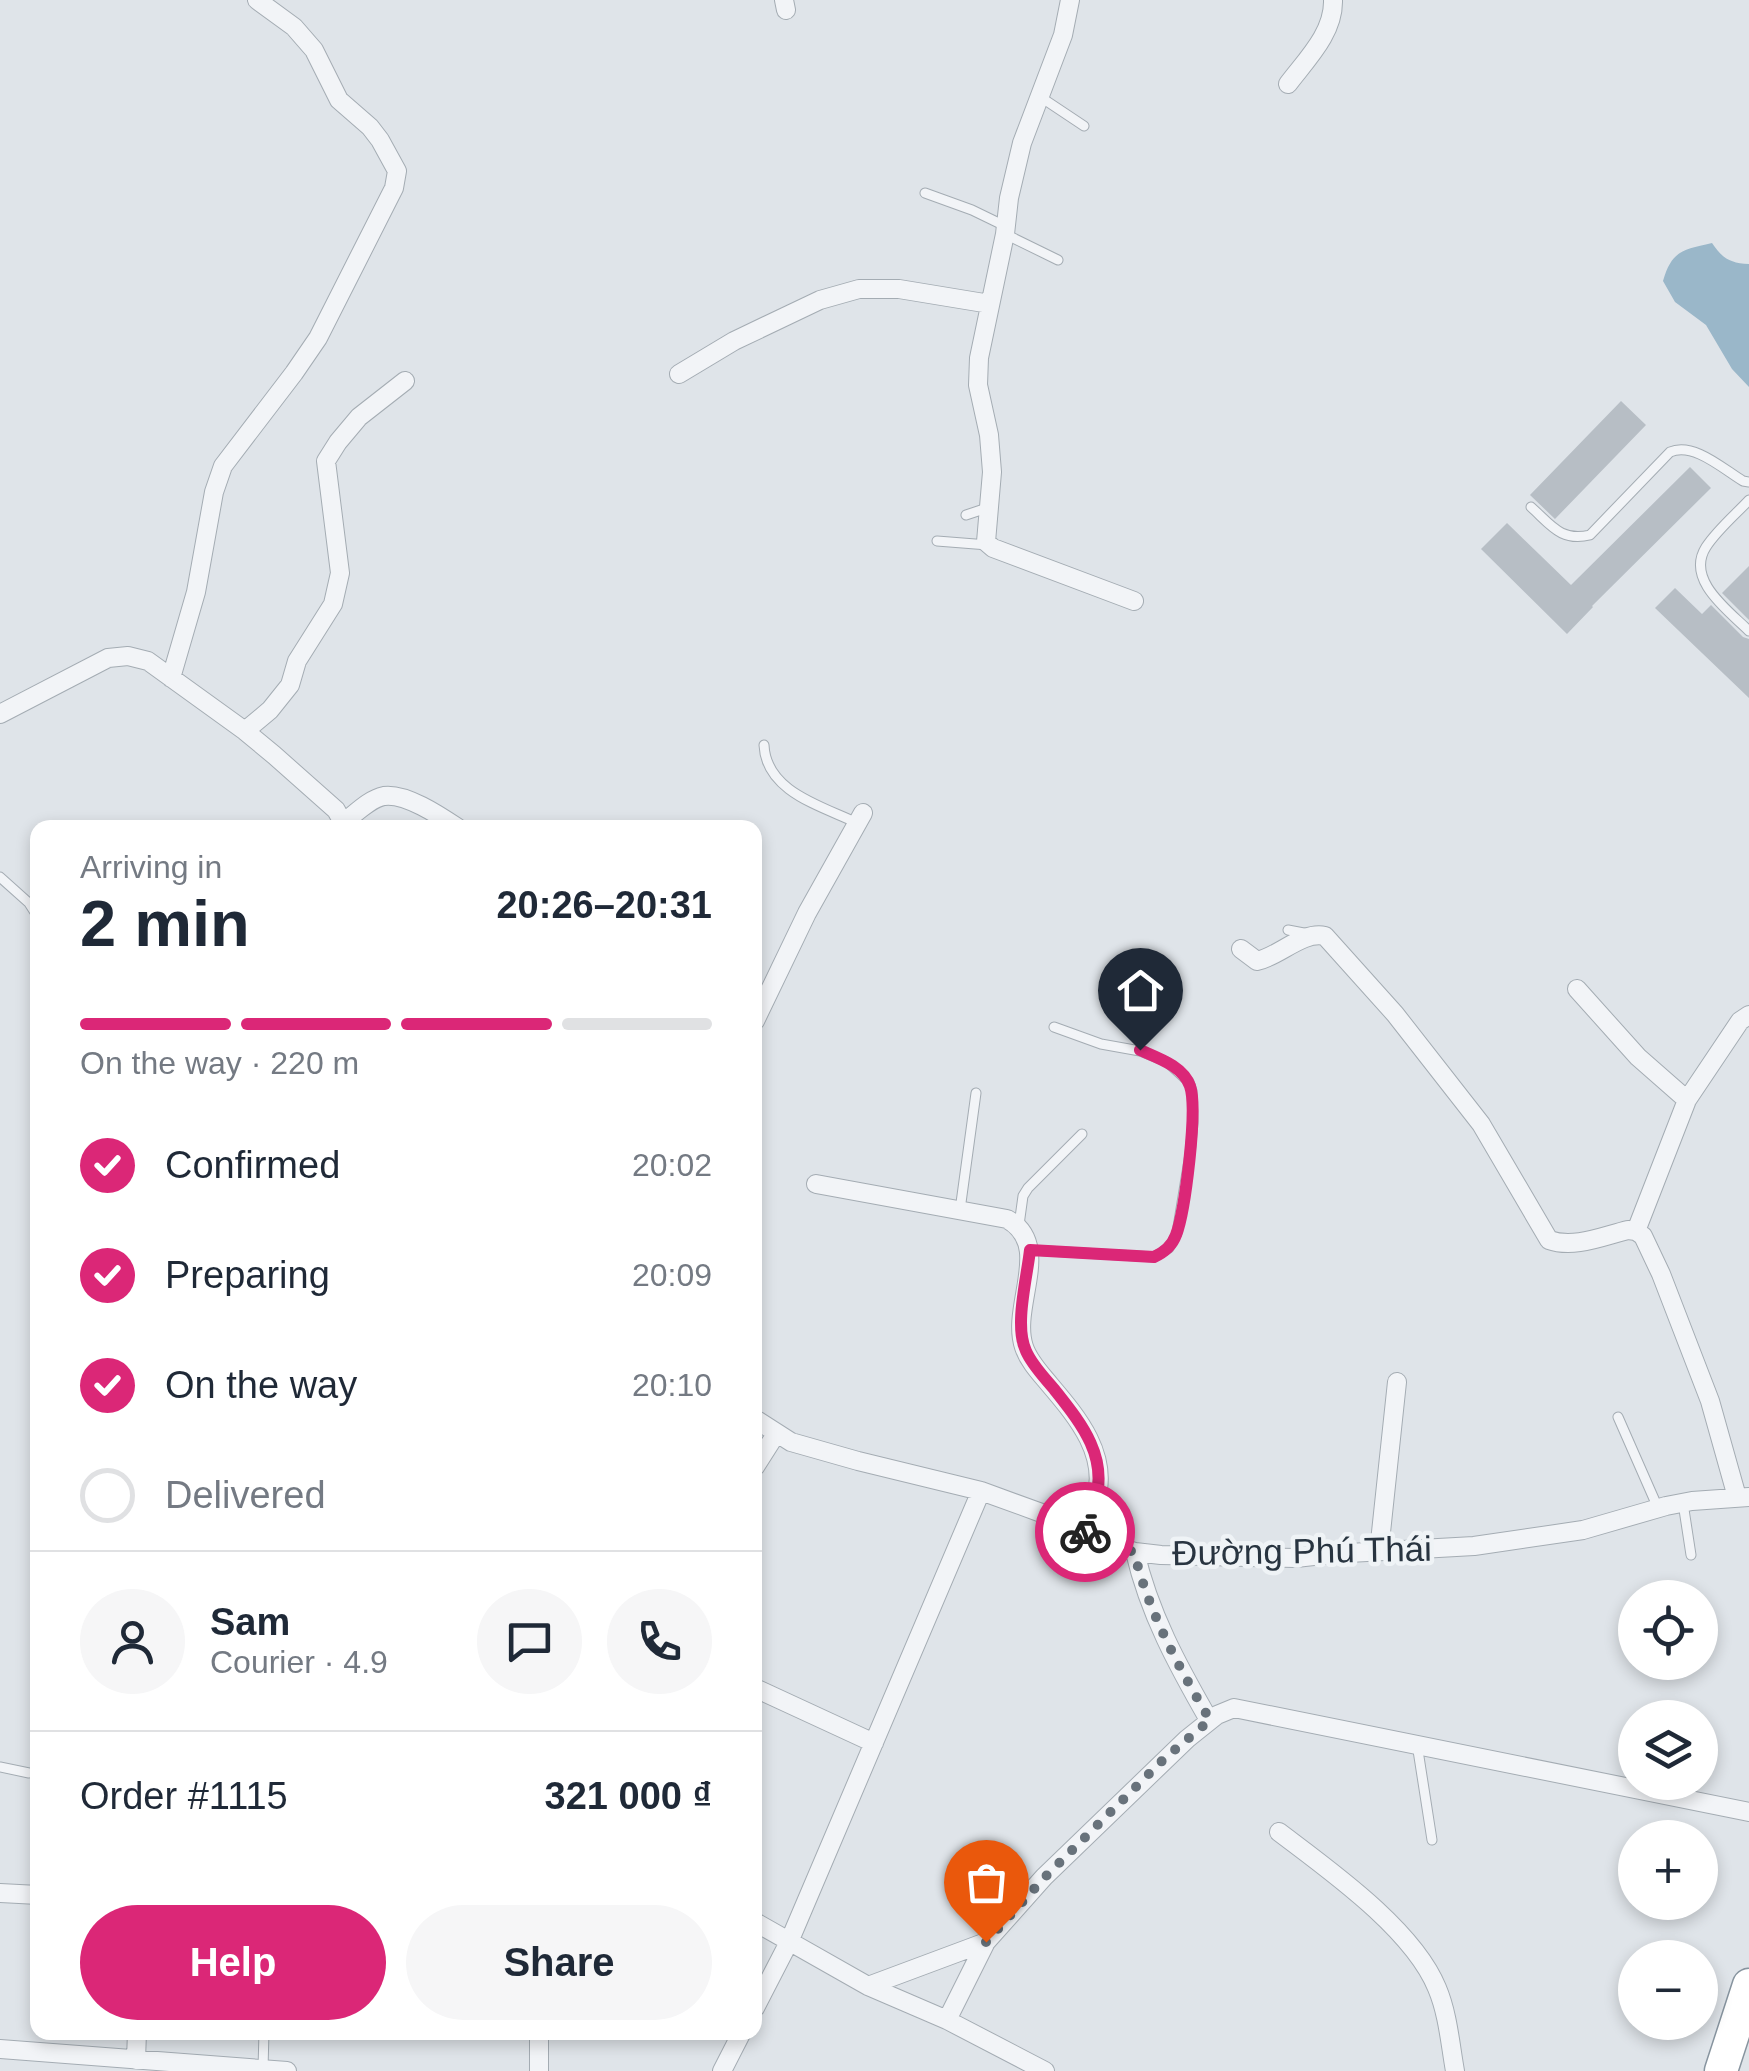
<!DOCTYPE html>
<html lang="en">
<head>
<meta charset="utf-8">
<style>
  :root { --surface:#fff; --page:#f6f6f7; --text:#1f2937; --muted:#747a83; --line:#e0e1e3; --accent:#db2777 }
  body { margin:0; font-family:Arial,sans-serif; background:var(--page); color:var(--text); height:100vh; display:flex; flex-direction:column; font-size:38px; white-space:nowrap }
  * { box-sizing:border-box; margin:0 }
  p { font-size:32px; color:var(--muted) }
  .icon { flex:none; width:55px; height:55px; fill:none; stroke:currentColor; stroke-width:2; stroke-linecap:round; stroke-linejoin:round }
  .map { position:relative; flex:1; overflow:hidden }
  .side { position:absolute; left:30px; top:820px; width:732px; height:1220px; display:flex; flex-direction:column; background:var(--surface); border-radius:20px; box-shadow:0 5px 15px #0003 }
  .side>* { flex:none }
  .tools { position:absolute; left:1618px; top:1580px; display:grid; gap:20px }
  .tools a { display:grid; place-items:center; width:100px; height:100px; border-radius:50%; background:var(--surface); box-shadow:0 5px 15px #0003; font-size:50px }
  .pin { position:absolute; display:grid; place-items:center; width:85px; height:85px; color:#fff; margin:-102px -42px; border-radius:50% 50% 50% 0; rotate:-45deg; box-shadow:0 0 10px #0007 }
  .pin .icon { rotate:45deg }
  .courier { position:absolute; display:grid; place-items:center; width:100px; height:100px; margin:-50px; border:8px solid #db2777; border-radius:50%; background:#fff; color:#222; box-shadow:0 2px 12px #0007 }
  .summary em { font-style:normal; font-weight:800 }
  .summary div { display:flex; flex-direction:column-reverse }
  .summary { display:flex; align-items:center; justify-content:space-between; height:170px; padding:0 50px }
  h1 { font-size:65px; font-weight:800; line-height:75px }
  .bar { display:grid; grid-template-columns:repeat(4,1fr); gap:15px 10px; align-content:center; height:120px; padding:0 50px }
  .bar i { height:12px; border-radius:8px; background:var(--line) }
  .bar .current { background:var(--accent) }
  .bar p { grid-column:span 4 }
  .line { display:flex; align-items:center; gap:25px; padding:0 50px; border-top:2px solid var(--line) }
  .line div { flex:1 }
  .round { display:grid; place-items:center; flex:none; width:105px; height:105px; border-radius:52px; background:var(--page) }
  ol { padding:0 50px; list-style:none }
  li { display:flex; align-items:center; gap:30px; height:110px }
  li p { margin-inline-start:auto }
  li .icon { padding:10px; border-radius:50%; background:var(--accent); color:#fff; stroke-width:4 }
  li:last-child { color:var(--muted) }
  li i { width:55px; height:55px; border:5px solid var(--line); border-radius:50% }
  .action { display:flex; gap:20px; margin-top:auto; padding:20px 50px }
  .action a { flex:1; height:115px; border-radius:60px; background:var(--accent); color:#fff; font-size:40px; font-weight:800; line-height:115px; text-align:center }
  .action a+a { background:var(--page); color:var(--text) }
  .map>svg:first-child { display:block }
  .water { fill:#9ab7c9 }
  .building { fill:#b7bec5 }
  .lines { fill:none; stroke-linecap:round; stroke-linejoin:round }
  .lane-casing { stroke:#a4acb3; stroke-width:11 }
  .street-casing { stroke:#a4acb3; stroke-width:20 }
  .highway-casing { stroke:#87949f; stroke-width:35 }
  .lane { stroke:#f2f4f7; stroke-width:9 }
  .street { stroke:#f2f4f7; stroke-width:18 }
  .highway { stroke:#fff; stroke-width:32 }
  .done { stroke:#68727b; stroke-width:10; stroke-dasharray:0 18 }
  .route { stroke:#db2777; stroke-width:12 }
  .labels { text-anchor:middle; stroke-width:9; stroke-linejoin:round; paint-order:stroke }
  .street-label { font-size:35px; fill:#283440; stroke:#eff3f6 }
</style>
</head>
<body>
<div class="map">
<svg width="1749" height="2071" viewBox="0 0 1749 2071">
  <rect width="100%" height="100%" fill="#dfe4e9"/>
  <!-- water -->
  <path class="water" d="M1712 243C1723 259 1730 263 1749 264V387L1732 369 1706 325 1675 302 1663 281C1672 250 1683 250 1712 243Z"/>
  <!-- building -->
  <path class="building" d="M1621 401 1646 425 1555 519 1530 495Z
    M1690 467 1711 488 1592 606 1593 607 1567 634 1481 549 1507 523 1571 585Z
    M1749 566V620L1722 593Z
    M1675 588 1702 614 1711 605 1743 637 1749 639V698L1655 608Z"/>
  <g class="lines">
    <!-- lane casing -->
    <g class="lane-casing">
      <path id="lane" d="M1039 96 1084 126
        M925 193 972 210 1005 226
        M1005 234 1058 260
        M1749 500C1735 515 1717 530 1706 547 1685 580 1729 611 1749 631
        M1531 507C1551 525 1561 542 1590 535L1670 452C1694 442 1723 469 1743 481L1749 482
        M966 515 987 508
        M937 541 988 545
        M764 745C766 792 822 806 857 823
        M0 877 29 903 38 917
        M1288 930 1309 934
        M960 1210 976 1093
        M1019 1225 1023 1196 1028 1188 1082 1134
        M1030 1250 1154 1257 1169 1248 1177 1233 1190 1154 1193 1123 1192 1091 1189 1082 1167 1062 1140 1051 1101 1044 1054 1027
        M1618 1417 1658 1508
        M1683 1503 1691 1555
        M1417 1744 1432 1840
        M0 1767 29 1773
        M263 2069 264 2032"/>
    </g>
    <!-- street casing -->
    <g class="street-casing">
      <path id="street" d="M784 0 786 10
        M1070 0 1063 35 1022 143 1009 198 1005 234 979 358 978 385 989 435 992 472 986 542 993 548 1134 601
        M1288 84C1306 60 1334 33 1333 0
        M679 374 734 341 820 300 859 289H899L990 304
        M171 678 196 592 214 492 223 466 294 373 318 338 394 188 397 171 380 140 370 127 339 100 314 50 294 27 257 0
        M0 714 108 658 128 656 148 661 245 731 274 755 336 810 346 828
        M245 731 270 710 290 685 297 661 333 604 340 573 326 461 338 442 359 417 405 381
        M343 823C355 814 369 799 384 796 406 793 440 816 458 828
        M1241 949 1257 961C1280 956 1302 931 1325 936L1395 1014 1481 1124 1549 1240C1574 1249 1603 1236 1628 1230L1636 1231 1643 1236 1661 1274 1710 1401 1737 1497
        M1577 989 1638 1057 1687 1100 1636 1231
        M755 1021 807 913 863 813
        M1687 1100 1740 1021 1749 1015
        M816 1184 1007 1219C1054 1245 1010 1306 1024 1347 1029 1362 1041 1374 1050 1385 1078 1418 1110 1456 1095 1502 1092 1512 1085 1521 1080 1529
        M755 1419 791 1442 858 1461 981 1491 1047 1515 1113 1545 1135 1552 1161 1555 1296 1558 1331 1554 1474 1546 1583 1530 1666 1506 1692 1501 1749 1497
        M755 1467 776 1434
        M1379 1551 1397 1382
        M1135 1552C1149 1613 1178 1666 1209 1720
        M755 1688 874 1743
        M1279 1832C1329 1870 1413 1929 1437 1988 1448 2014 1450 2043 1455 2071
        M0 1893 38 1895
        M755 1922 868 1986 947 2020 986 1942 1044 1877 1187 1739 1217 1715 1234 1708 1749 1812
        M868 1986 986 1942
        M755 2008 789 1942 981 1491
        M947 2020 1045 2071
        M0 2049 287 2071
        M136 2060 137 2032
        M539 2071V2032
        M722 2071 742 2032"/>
    </g>
    <!-- highway casing -->
    <g class="highway-casing">
      <path id="highway" d="M1721 2071 1749 1985"/>
    </g>
    <!-- lane -->
    <use href="#lane" class="lane"/>
    <!-- street -->
    <use href="#street" class="street"/>
    <!-- highway -->
    <use href="#highway" class="highway"/>
  </g>
  <g class="lines">
    <!-- done -->
    <path class="done" d="M986 1942 1044 1878 1164 1759 1210 1720C1178 1666 1149 1613 1134 1552L1114 1545 1085 1532"/>
    <!-- route -->
    <path class="route" d="M1085 1532 1080 1529C1086 1520 1092 1511 1095 1502 1109 1456 1080 1422 1054 1389 1044 1377 1032 1365 1026 1351 1014 1326 1027 1278 1030 1250L1154 1257C1165 1252 1172 1246 1176 1235 1185 1212 1198 1109 1190 1086 1183 1066 1158 1058 1140 1050"/>
  </g>
  <g class="labels">
    <!-- street labels -->
    <g class="street-label">
      <text transform="translate(1302 1551) rotate(-1)" y="12">Đường Phú Thái</text>
    </g>
  </g>
</svg>
<div class="tools">
<a><svg class="icon" aria-label="locate" viewBox="0 0 24 24"><circle cx="12" cy="12" r="6"/><path d="M12 2v4M12 18v4M2 12h4M18 12h4"/></svg></a>
<a><svg class="icon" aria-label="layers" viewBox="0 0 24 24"><path d="M12 4l9 5-9 5-9-5zM3 14l9 5 9-5"/></svg></a>
<a>+</a>
<a>−</a>
</div>
<div class="pin" style="left:986px;top:1942px;background:#ea580c"><svg class="icon" aria-label="bag" viewBox="0 0 24 24"><path d="M5 8h14l-1 12H6zM9 8a3 3 0 0 1 6 0"/></svg></div>
<div class="pin" style="left:1140px;top:1050px;background:#1f2937"><svg class="icon" aria-label="home" viewBox="0 0 24 24"><path d="M3 11l9-7 9 7M6 9v11h12V9"/></svg></div>
<div class="courier" style="left:1085px;top:1532px"><svg class="icon" aria-label="bike" viewBox="0 0 24 24"><circle cx="6" cy="16" r="4"/><circle cx="18" cy="16" r="4"/><path d="M6 16l4-8h5l3 8M10 8l3 8H6M13 5h3"/></svg></div>
<section class="side">
<div class="summary"><div><h1>2 min</h1><p>Arriving in</p></div><em>20:26–20:31</em></div>
<div class="bar"><i class="current"></i><i class="current"></i><i class="current"></i><i></i><p>On the way · 220 m</p></div>
<ol>
<li><svg class="icon" aria-label="check" viewBox="0 0 24 24"><path d="M5 12l5 5 9-10"/></svg>Confirmed<p>20:02</p></li>
<li><svg class="icon" aria-label="check" viewBox="0 0 24 24"><path d="M5 12l5 5 9-10"/></svg>Preparing<p>20:09</p></li>
<li><svg class="icon" aria-label="check" viewBox="0 0 24 24"><path d="M5 12l5 5 9-10"/></svg>On the way<p>20:10</p></li>
<li><i></i>Delivered</li>
</ol>
<div class="line" style="height:180px"><a class="round"><svg class="icon" aria-label="person" viewBox="0 0 24 24"><circle cx="12" cy="8" r="4"/><path d="M4 21q1-7 8-7t8 7"/></svg></a><div><b>Sam</b><p>Courier · 4.9</p></div><a class="round"><svg class="icon" aria-label="chat" viewBox="0 0 24 24"><path d="M4 5h16v11H9l-5 4z"/></svg></a><a class="round"><svg class="icon" aria-label="phone" viewBox="0 0 24 24"><path d="M5 4h4l2 5-3 2q2 4 5 5l2-3 5 2v4C11 20 4 13 5 4z"/></svg></a></div>
<div class="line" style="height:130px"><div>Order #1115</div><b>321 000 ₫</b></div>
<div class="action"><a>Help</a><a>Share</a></div>
</section>
</div>
</body>
</html>
